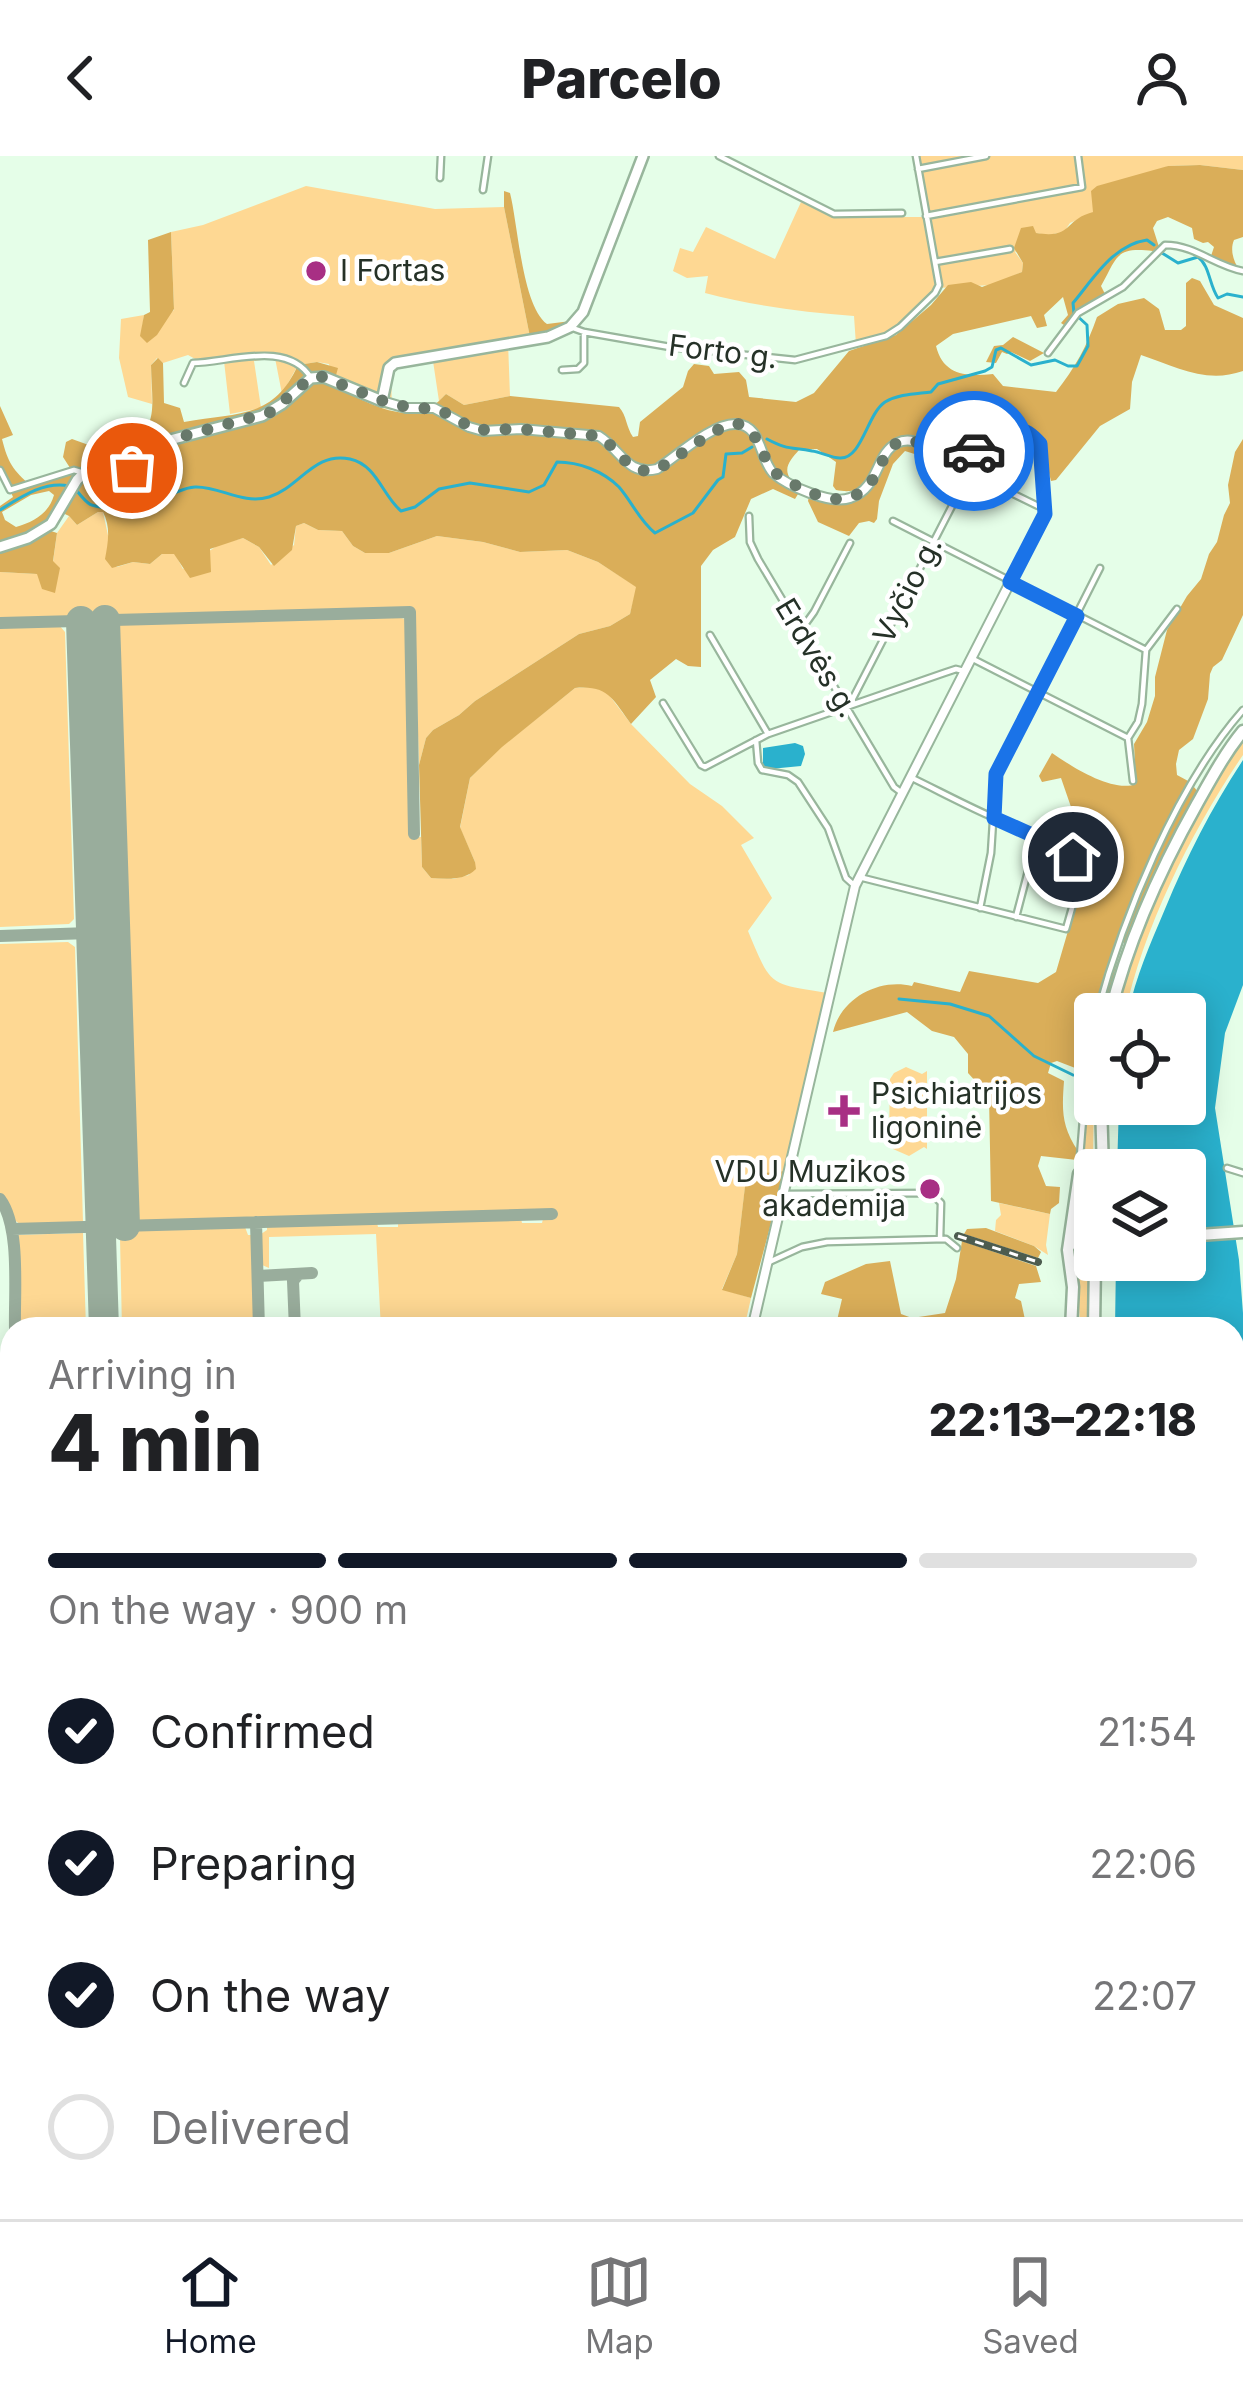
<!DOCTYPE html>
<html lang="en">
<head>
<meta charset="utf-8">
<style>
  :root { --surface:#fff; --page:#f6f6f6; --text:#202124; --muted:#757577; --line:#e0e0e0; --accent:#111827 }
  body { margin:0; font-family:Inter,sans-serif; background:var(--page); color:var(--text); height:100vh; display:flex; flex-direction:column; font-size:45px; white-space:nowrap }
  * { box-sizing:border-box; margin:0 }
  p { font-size:39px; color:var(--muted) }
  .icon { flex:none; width:66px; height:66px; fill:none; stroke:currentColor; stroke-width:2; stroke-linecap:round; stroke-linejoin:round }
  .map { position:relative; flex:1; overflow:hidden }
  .sheet { position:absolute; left:0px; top:1161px; width:1245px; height:903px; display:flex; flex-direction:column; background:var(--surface); border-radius:36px 36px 0 0; box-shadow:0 6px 30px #0003 }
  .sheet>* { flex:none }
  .tools { position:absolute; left:1074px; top:837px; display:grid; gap:24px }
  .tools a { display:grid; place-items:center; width:132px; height:132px; border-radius:12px; background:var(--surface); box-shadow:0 6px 30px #0003; font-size:60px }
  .pin { position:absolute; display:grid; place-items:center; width:102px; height:102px; color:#fff; margin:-51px; border:6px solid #fff; border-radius:50%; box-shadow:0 3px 12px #0007 }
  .courier { position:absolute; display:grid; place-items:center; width:120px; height:120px; margin:-60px; border:9px solid #1a73e8; border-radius:50%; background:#fff; color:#222; box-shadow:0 3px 15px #0007 }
  .summary em { font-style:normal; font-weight:800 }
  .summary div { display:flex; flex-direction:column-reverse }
  .summary { display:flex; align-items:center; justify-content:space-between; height:204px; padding:0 48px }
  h1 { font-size:78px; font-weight:800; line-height:90px }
  .bar { display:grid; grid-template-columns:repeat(4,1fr); gap:18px 12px; align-content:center; height:144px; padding:0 48px }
  .bar i { height:15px; border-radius:9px; background:var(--line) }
  .bar .current { background:var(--accent) }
  .bar p { grid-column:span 4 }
  ol { padding:0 48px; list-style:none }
  li { display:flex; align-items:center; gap:36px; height:132px }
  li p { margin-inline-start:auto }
  li .icon { padding:12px; border-radius:50%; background:var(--accent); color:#fff; stroke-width:4 }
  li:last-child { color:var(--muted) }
  li i { width:66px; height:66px; border:6px solid var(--line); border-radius:50% }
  header { display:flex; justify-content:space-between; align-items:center; height:156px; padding:0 48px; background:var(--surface); font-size:54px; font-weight:800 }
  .menu { display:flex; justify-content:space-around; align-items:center; height:168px; border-top:3px solid var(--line); background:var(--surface); font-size:33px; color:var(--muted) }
  .menu a { display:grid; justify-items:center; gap:6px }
  .menu .current { color:var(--accent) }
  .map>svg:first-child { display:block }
  .green { fill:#fed893 }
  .forest { fill:#daae59; fill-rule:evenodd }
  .water { fill:#2ab1cd }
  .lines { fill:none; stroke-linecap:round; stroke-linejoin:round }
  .stream { stroke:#2ab1cd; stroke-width:3 }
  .taxiway { stroke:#99ad9c; stroke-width:12 }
  .runway { stroke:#99ad9c; stroke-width:30 }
  .minor-casing { stroke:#98b69c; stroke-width:9 }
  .tertiary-casing { stroke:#98b69c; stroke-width:12 }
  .secondary-casing { stroke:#98b69c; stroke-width:14 }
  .primary-casing { stroke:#98b69c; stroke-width:15 }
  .minor { stroke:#fff; stroke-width:4.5 }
  .tertiary { stroke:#fff; stroke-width:8 }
  .secondary { stroke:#fff; stroke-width:9 }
  .primary { stroke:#fff; stroke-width:10 }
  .rail-casing { stroke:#4d5c4f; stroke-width:8 }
  .rail { stroke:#fff; stroke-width:3; stroke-dasharray:9; stroke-linecap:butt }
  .done { stroke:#68796b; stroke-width:12; stroke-dasharray:0 21.6 }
  .route { stroke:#1a73e8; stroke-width:15 }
  .poi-dot { fill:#a82f84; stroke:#fff; stroke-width:4.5 }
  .labels { text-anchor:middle; stroke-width:9; stroke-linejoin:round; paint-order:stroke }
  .poi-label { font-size:30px; fill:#253127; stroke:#fff; text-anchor:start }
  .street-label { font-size:30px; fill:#253127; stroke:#fff }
</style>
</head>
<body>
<header><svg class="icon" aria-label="back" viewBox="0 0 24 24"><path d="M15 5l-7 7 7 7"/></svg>Parcelo<svg class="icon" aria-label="person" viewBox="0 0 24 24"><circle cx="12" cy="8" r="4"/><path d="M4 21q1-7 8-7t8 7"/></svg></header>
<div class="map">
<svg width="1243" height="2063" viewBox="0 0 1243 2063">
  <rect width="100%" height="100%" fill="#e5fee8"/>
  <!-- green -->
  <path class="green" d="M914 0H1243V14L1200 9 1168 10 1094 56 1070 67 1064 76 1048 79 1035 77 1015 96 1023 107 1022 116 992 129 938 132 894 175 856 189 854 160C803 156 755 150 705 137L708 120 687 122 673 115 680 92 693 96 706 71 775 103 801 46 833 61H924Z
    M306 30 435 53 504 51 530 181 508 186 510 240 464 249 446 238 439 245 433 205 394 211 391 219 392 254 377 251 333 229 329 208 317 206 298 209 282 238 275 202 254 205 261 252 230 258 224 205 197 204 188 199 163 207 157 202 151 209 152 248 128 241 119 202 121 163 144 159 141 180 174 154 171 76 203 69Z
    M98 356H103L109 384 106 403 117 411 133 406 150 408 162 398H175L183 413 218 389 243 382 259 391 271 409 294 389 296 370 304 367 318 374 342 375 353 390 365 397H389L437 380 483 386 520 396 567 394 598 406 637 431 630 458 610 470 579 478 475 545 459 559 433 574 426 582 419 609 414 453 0 463V416L37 418 53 406 57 377 69 360 77 369Z
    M389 459 405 463 407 470 409 680 421 681 422 711 431 722 453 723 469 719 475 706 460 672 470 622 501 591 575 532 590 531 606 535 631 568 690 628 722 650 754 682 741 689 772 742 748 775C772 832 768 827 828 837L785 1015 752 1018 746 1023 737 1098 722 1133 751 1142 744 1173H381L376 1078 269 1081V1112L262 1109 261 1078 267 1074V1070L377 1067 378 1071H398V1066L521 1063 522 1067H542L543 1063 553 1062 552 1054 134 1065 116 468Z
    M59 469 65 476 74 763 69 768 0 771V471Z
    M1243 585V599C1193 672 1143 772 1125 858H1117C1136 769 1190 659 1243 585Z
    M68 786 75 791 83 1066 20 1068 14 1064 11 1054 0 1037V788Z
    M1095 879 1093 1005 1083 1003 1086 936Z
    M906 911 922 918 927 915V993L924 991 909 1000 893 993 889 981 890 923 894 917Z
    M1088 1022 1091 1025 1088 1173H1080L1077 1094 1080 1091 1079 1083 1076 1081 1081 1043 1084 1042 1086 1023Z
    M999 1047 1050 1058 1046 1089 1048 1099 1034 1090 995 1075 996 1064 1001 1059Z
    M245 1071 248 1079H252L255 1173H122L120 1082 126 1075Z
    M83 1077 86 1173H19L16 1079Z
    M1243 1380V1444L1233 1520V1455Z
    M1233 1726 1243 1763V2063H988L997 2052H1233Z
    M12 1880V2021L4 2018 3 2010V1954L11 1952 10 1949 4 1948V1884Z
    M8 2025 12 2026V2052H133L132 2063H3L4 2029Z
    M137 2052H245L247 2063H136Z"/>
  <!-- forest -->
  <path class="forest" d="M1200 9 1243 14V81L1234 84C1230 93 1233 105 1239 113L1222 108 1211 100 1214 91 1208 86 1203 87 1194 83 1192 72 1168 61 1157 65 1153 72 1159 91 1153 95C1115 91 1118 100 1101 130L1105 138 1081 153 1067 171 1061 167 1068 159 1063 141 1044 159 1047 170 1037 172 1031 160 953 178 936 190C943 219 966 221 993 218L1003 230 1056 236C1075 212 1087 190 1097 161L1118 148 1144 142 1159 153 1165 174H1181L1186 170V127L1192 122 1200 125 1214 149 1243 162V215C1206 228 1177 211 1141 199L1132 226 1130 253 1100 270 1056 324 1051 325 1042 289 1021 273C1004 272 1002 281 988 288 981 292 967 295 960 296 937 298 917 272 895 283 867 296 882 343 836 334L833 330 836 306 817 293 799 294C791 303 782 312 791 324L803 330 795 343 773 333 751 343 735 381 713 394 701 410V511L688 510 676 503 650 524 656 541 631 568C613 544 609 529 575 532L502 591 470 622 460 671 475 706 476 713C464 725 447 723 431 722L422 711 419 609 426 582 433 574 459 559 475 545 579 478 610 470 630 458 636 431 598 406 567 394 520 396 483 386 437 380 389 397H365L353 390 342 375 318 374 304 367 296 370 292 394 274 410 259 391 243 382 210 393 211 416 190 422 174 398H162L150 408 133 406 112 412 105 403C108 387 111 371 103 356H98L77 369 69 360 63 357 48 374 57 377 53 405 60 412 55 437 42 433 37 418 0 416V350L13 341 0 311V250L13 279 2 283C8 307 13 314 31 330L54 324 72 315 63 301 66 286 72 283 108 296C162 279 152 257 151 209L158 202 163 207 164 247 180 252 184 266C237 256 273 264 298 209L317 206 338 212 333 230C359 242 401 268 430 252 436 248 441 243 446 238L464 249 510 240 619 251C627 260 626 271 633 281L638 280 640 266 683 231 688 215 694 208 709 210 714 218 739 216 746 224 749 241 796 246 814 237 849 195 896 179 931 149 948 129 971 126 982 131 1022 116 1023 107 1014 92 1021 72 1033 70 1036 77C1073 83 1063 64 1093 56L1091 35 1097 30 1168 10ZM49 335 54 339C49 357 34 366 16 371L5 364 2 356 31 339Z
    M504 35 510 37C518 68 522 150 547 168L571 165 555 175 530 181 504 51Z
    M171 76 174 153 157 179 147 187 140 180 144 159 150 156 148 84Z
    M1013 181 1044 197 1030 205 1011 196 1007 198 1002 196 996 207 986 206 994 190 1003 189Z
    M1023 277 1038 289 1039 313 1033 294 1024 285 1011 286 996 299 959 312 905 295 893 308 879 345 877 363 874 367 869 365 859 367 849 380 818 366 808 345 809 340C844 353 862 348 881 316 885 308 889 298 897 292 913 280 934 298 951 300 966 301 1003 280 1023 277Z
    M1243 283V459L1222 504 1213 511 1210 518 1208 543 1193 583 1179 594 1176 608 1177 619 1190 626 1198 636 1164 697 1125 787 1122 786 1104 858H1095V871H1092L1083 915 1057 905 1051 907 1048 917 1064 925C1062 953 1061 970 1078 995L1077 1004 1041 1000 1038 1010 1046 1030 1060 1031 1059 1047 1051 1053 1050 1058 991 1045 989 940 968 917V898L954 881 932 875 907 856 833 876C841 842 879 822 912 830L914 826 960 836 969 815 1038 827 1056 816 1089 703 1061 622 1042 626 1039 620 1052 597C1072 611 1113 637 1136 628L1134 588 1147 566 1155 540V521L1167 474 1187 440 1201 423 1209 398 1217 386 1224 359 1230 347 1228 329 1235 296Z
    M785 1015 751 1142 722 1134 737 1098 746 1022 752 1018Z
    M986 1072 1034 1090 1041 1096 1038 1102 964 1078 967 1073Z
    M962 1085 1036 1110 1041 1126 1019 1128 1015 1142 1021 1145 1027 1173H973L970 1167 944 1166 906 1173H835L842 1143 821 1138 825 1126 866 1108 890 1105 901 1158 912 1162 945 1157 956 1123Z
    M258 2052H403L406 2063H260Z
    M411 2052H469L467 2063H414Z
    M510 2052H601L598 2063H507Z"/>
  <!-- water -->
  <path class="water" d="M795 587 803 590 805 598 801 610 770 613 763 610V592Z
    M1243 604V829L1225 877 1215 952 1239 1104 1243 1157V1355L1233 1429V1173H1115L1116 1104H1185V1014H1117L1119 948H1185V858H1128C1136 819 1150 789 1165 753 1187 700 1212 651 1243 604Z
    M893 2052H997L988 2063H893Z"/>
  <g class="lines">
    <!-- stream -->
    <path class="stream" d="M1162 97 1178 107 1198 101C1210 110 1209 129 1218 142L1227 138 1243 141
      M767 283C787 294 792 291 812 295 821 296 831 302 840 302 862 303 867 258 885 246 899 238 915 238 931 236L938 228 985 215 992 211 996 194 1001 192 1031 209 1055 204 1068 210H1077L1088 190 1087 169 1074 157 1073 147C1094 122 1113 89 1147 84L1154 89
      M77 335C89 350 90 350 108 352 118 353 114 357 125 356 150 356 171 333 195 331 220 330 242 349 269 341 299 332 314 295 350 303 377 309 382 339 401 355L415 351 439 333 470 327 529 336 544 329 557 306C579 306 603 315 619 331 632 346 639 364 655 377L693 357 718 324 723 321 726 298 742 297 752 291
      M0 354C21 341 44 325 69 330
      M899 843 950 848 989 860 1034 900 1073 919
      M375 2052V2063"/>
    <!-- taxiway -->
    <path class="taxiway" d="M0 467 410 456 414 678
      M0 780 90 777
      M0 1043C21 1071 14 1138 15 1173
      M256 1066 259 1173
      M12 1073 552 1058
      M258 1120 312 1117
      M259 1170 313 1167
      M295 1173 293 1125 298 1119"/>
    <!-- runway -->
    <path class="runway" d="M105 464 125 1070
      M81 465 104 1173"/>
    <!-- minor casing -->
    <g class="minor-casing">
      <path id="minor" d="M719 0 834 58 902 57
        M918 13 986 0
        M440 22 441 0
        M483 34 488 0
        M926 60 1082 31 1078 0
        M935 106 1010 93
        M570 171 584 176 670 191 795 204 886 180 900 171 935 137 939 129 916 0
        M1048 197 1078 157 1123 131 1165 89C1195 89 1215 110 1243 115
        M562 214 578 213 584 207V176
        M184 227 193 207C230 206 288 184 311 222
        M0 314 10 334 74 314 84 317
        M749 360 750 386 758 403 894 631 902 637
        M893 365 1146 494
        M801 474 814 456 850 387
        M710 479 768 578
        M971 502 1126 581
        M663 547 701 609 705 611 768 578 944 517 956 513 964 515
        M850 548 968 319H975L1038 350H1045
        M756 584 758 607 762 614 788 619 798 626 828 672 846 722 855 730
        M1133 625 1128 582 1138 566 1142 548 1146 494 1177 453
        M859 721 1066 773 1083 713C1066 684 1018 674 990 660 963 648 937 634 910 621
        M980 752 991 697 996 618 1100 412
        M1016 761 1037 681
        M1097 858C1123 761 1176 630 1243 554
        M1227 1012 1243 1017
        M1079 1013 1087 913 1095 867
        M784 1038 931 1037 941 1047 940 1083
        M767 1107 802 1091 827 1086 946 1083 957 1092
        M0 1674 12 1673
        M0 1780H12
        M0 1879V2063
        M0 1879 12 1877
        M253 2052 255 2063
        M134 2063 135 2052
        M341 2063 342 2052
        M631 2063 635 2052"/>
    </g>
    <!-- tertiary casing -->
    <g class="tertiary-casing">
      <path id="tertiary" d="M382 245 406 252H434L469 271 483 275 521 273 599 280C621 294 627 320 657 313 676 301 712 267 736 268 762 269 759 302 773 317 788 330 831 349 850 342 880 332 875 298 897 287 913 279 926 292 940 297 949 300 958 298 968 297 976 295 987 292 994 288 1013 275 1022 265 1040 288L1045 358 855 730 752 1173"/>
    </g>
    <!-- secondary casing -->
    <g class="secondary-casing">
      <path id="secondary" d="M0 391 28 382 51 368 77 324 84 317 94 314 127 315 166 285 262 260 282 248 311 222 324 221 382 245 389 212 395 207 548 181 570 171 583 156 643 0"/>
    </g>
    <!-- primary casing -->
    <g class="primary-casing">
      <path id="primary" d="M1110 858C1128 784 1160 714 1197 648 1211 623 1225 597 1243 575
        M1101 948 1103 1014
        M1185 1080 1243 1076
        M1069 1088 1095 1086
        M1071 1173 1073 1131 1068 1094 1079 1018 1084 1012
        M1094 1173 1095 1104
        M0 1402 12 1404"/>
    </g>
    <!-- minor -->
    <use href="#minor" class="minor"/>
    <!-- tertiary -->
    <use href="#tertiary" class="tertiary"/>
    <!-- secondary -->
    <use href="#secondary" class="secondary"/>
    <!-- primary -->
    <use href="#primary" class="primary"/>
    <!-- rail casing -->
    <g class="rail-casing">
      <path id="rail" d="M958 1080 1038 1106
        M0 1220 12 1223
        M0 1422 12 1416
        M0 1657H12
        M408 2052 411 2063
        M602 2063 605 2052
        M634 2063 640 2052
        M673 2063 678 2052
        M694 2063 699 2052
        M839 2063 843 2052"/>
    </g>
    <!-- rail -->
    <use href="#rail" class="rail"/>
  </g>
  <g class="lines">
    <!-- done -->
    <path class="done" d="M132 312 166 285 271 256 308 224 320 220 394 249 440 254 476 274 517 273 599 280C621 294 627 320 657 314L710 278 727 269 739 268C765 278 759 310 784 323 820 343 855 360 879 313 884 302 888 289 902 285 918 281 930 296 946 298 955 300 965 297 974 295"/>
    <!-- route -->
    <path class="route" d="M974 295C979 294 990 291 994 287 1014 274 1021 266 1040 288L1045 358 1010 426 1077 460 996 618 994 662 1050 687 1073 701"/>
  </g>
  <!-- markers -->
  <g class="poi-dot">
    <circle cx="316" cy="115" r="12"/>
    <path d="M838 937h12v12h12v12h-12v12h-12v-12h-12v-12h12z"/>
    <circle cx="930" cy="1033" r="12"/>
  </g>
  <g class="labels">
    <!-- poi labels -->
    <g class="poi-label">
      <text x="340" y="125">I Fortas</text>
      <text x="871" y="948">Psichiatrijos<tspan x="871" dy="34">ligoninė</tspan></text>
      <text x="906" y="1026" text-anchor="end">VDU Muzikos<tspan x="906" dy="34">akademija</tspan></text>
    </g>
    <!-- street labels -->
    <g class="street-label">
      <text transform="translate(723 196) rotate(7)" y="10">Forto g.</text>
      <text transform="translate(908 434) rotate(-63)" y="10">Vyčio g.</text>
      <text transform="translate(817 502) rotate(59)" y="10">Erdvės g.</text>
    </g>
  </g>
</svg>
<div class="tools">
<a><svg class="icon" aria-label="locate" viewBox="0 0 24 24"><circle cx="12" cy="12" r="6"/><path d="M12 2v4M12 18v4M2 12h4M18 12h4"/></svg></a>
<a><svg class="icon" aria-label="layers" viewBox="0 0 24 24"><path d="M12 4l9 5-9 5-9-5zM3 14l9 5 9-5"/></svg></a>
</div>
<div class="pin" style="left:132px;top:312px;background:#ea580c"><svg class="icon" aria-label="bag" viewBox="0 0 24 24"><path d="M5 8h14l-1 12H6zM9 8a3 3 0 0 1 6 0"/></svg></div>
<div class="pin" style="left:1073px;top:701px;background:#1f2937"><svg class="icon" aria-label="home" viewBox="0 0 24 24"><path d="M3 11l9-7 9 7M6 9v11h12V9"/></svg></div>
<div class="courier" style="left:974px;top:295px"><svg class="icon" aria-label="car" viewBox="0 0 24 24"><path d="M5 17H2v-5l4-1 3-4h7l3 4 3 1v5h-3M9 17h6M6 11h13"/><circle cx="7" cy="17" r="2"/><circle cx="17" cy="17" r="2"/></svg></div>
<section class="sheet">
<div class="summary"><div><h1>4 min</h1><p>Arriving in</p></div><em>22:13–22:18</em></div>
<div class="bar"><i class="current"></i><i class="current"></i><i class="current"></i><i></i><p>On the way · 900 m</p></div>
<ol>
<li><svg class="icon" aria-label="check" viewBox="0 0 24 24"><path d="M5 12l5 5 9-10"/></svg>Confirmed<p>21:54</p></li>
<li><svg class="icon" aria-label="check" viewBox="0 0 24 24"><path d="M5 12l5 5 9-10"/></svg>Preparing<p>22:06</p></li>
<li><svg class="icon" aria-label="check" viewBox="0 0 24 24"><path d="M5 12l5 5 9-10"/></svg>On the way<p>22:07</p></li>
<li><i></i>Delivered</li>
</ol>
</section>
</div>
<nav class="menu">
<a class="current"><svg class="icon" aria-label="home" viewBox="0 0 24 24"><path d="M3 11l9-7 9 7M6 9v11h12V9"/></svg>Home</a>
<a><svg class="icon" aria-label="map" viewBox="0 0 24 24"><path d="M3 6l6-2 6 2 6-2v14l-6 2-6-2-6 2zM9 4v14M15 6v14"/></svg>Map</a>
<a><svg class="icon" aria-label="saved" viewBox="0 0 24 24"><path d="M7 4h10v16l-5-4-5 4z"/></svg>Saved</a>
</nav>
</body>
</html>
